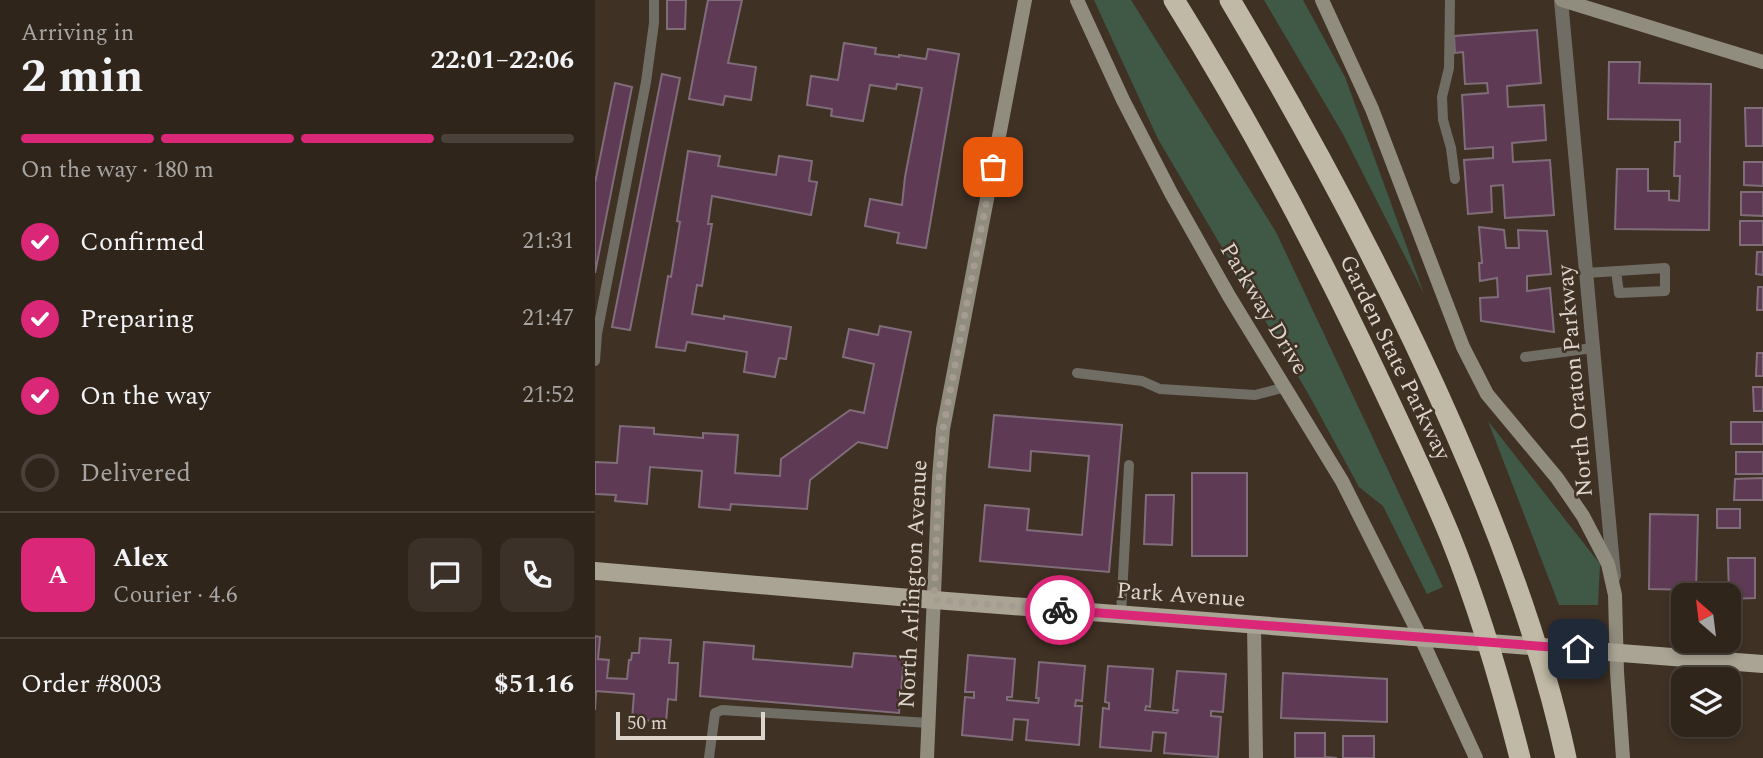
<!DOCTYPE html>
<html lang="en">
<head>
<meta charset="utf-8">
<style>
  :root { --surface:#2f251b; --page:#3b3128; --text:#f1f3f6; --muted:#a7a5a3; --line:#4a423a; --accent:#db2777 }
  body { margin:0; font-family:Spectral,serif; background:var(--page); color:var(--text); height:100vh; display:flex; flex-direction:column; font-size:26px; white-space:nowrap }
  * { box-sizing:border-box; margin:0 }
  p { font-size:23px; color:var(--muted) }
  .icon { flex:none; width:38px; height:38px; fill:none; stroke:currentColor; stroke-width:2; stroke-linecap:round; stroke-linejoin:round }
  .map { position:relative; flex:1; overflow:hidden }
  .drawer { display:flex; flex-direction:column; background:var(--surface); width:595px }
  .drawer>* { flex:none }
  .needle { width:46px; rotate:332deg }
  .controls { position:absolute; left:1076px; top:583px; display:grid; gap:14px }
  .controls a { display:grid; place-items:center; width:70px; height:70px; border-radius:14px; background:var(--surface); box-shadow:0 4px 10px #0003,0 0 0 2px var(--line); font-size:35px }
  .scale { position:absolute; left:21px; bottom:18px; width:149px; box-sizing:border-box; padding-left:7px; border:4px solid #ddd4cc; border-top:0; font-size:19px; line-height:24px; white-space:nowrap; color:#ddd4cc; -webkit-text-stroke:5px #3f3124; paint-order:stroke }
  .pin { position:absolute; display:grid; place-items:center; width:60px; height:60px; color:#fff; margin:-30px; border-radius:14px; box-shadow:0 4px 10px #0006 }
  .courier { position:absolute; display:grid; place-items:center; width:70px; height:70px; margin:-35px; border:5px solid #db2777; border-radius:50%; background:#fff; color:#222; box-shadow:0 2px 9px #0007 }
  .summary em { font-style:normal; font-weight:700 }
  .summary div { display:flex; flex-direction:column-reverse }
  .summary { display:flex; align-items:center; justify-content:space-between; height:119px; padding:0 21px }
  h1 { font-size:46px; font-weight:700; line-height:52px }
  .bar { display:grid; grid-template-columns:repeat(4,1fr); gap:10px 7px; align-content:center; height:84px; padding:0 21px }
  .bar i { height:9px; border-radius:5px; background:var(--line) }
  .bar .current { background:var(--accent) }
  .bar p { grid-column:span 4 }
  .line { display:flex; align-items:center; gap:18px; padding:0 21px; border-top:2px solid var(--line) }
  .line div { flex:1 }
  .round { display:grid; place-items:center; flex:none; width:74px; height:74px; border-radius:14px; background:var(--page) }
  ol { padding:0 21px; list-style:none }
  li { display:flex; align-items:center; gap:21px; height:77px }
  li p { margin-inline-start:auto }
  li .icon { padding:7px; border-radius:50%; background:var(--accent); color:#fff; stroke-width:4 }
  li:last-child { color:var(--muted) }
  li i { width:38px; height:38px; border:4px solid var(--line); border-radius:50% }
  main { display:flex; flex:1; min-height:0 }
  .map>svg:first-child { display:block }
  .green { fill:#405947 }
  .building { fill:#5f3a55; stroke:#806d7a; stroke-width:2 }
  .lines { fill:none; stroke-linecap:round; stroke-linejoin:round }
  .lane { stroke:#6f6d64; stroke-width:10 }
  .street { stroke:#6f6d64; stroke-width:14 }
  .secondary { stroke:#908c7e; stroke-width:14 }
  .primary { stroke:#a9a493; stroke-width:18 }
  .highway { stroke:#bfb9a5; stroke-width:21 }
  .done { stroke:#a69b91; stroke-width:7; stroke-dasharray:0 12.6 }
  .route { stroke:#db2777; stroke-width:9 }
  .labels { text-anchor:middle; stroke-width:5; stroke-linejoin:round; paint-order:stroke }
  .street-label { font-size:23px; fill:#ddd4cc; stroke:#3f3124 }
</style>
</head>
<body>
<main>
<section class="drawer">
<div class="summary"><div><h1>2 min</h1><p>Arriving in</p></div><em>22:01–22:06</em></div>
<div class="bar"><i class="current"></i><i class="current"></i><i class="current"></i><i></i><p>On the way · 180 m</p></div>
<ol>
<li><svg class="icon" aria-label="check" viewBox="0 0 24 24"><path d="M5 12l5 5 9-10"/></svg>Confirmed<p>21:31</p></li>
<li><svg class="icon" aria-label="check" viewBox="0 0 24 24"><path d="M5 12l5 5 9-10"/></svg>Preparing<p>21:47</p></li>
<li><svg class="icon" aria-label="check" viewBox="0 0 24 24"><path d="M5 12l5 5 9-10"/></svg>On the way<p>21:52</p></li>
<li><i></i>Delivered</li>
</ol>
<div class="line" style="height:126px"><b class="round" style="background:var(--accent);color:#fff">A</b><div><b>Alex</b><p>Courier · 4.6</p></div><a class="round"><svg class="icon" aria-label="chat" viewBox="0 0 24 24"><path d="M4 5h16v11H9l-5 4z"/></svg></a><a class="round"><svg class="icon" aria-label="phone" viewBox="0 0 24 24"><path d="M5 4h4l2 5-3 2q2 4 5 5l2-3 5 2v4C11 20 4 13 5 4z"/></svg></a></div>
<div class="line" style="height:91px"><div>Order #8003</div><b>$51.16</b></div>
</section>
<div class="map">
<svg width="1168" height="758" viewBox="0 0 1168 758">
  <rect width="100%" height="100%" fill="#3f3124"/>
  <!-- green -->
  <path class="green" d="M499 0H536L681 232 848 587 832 594 788 506 764 487 714 395 563 139Z
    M669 0H708L750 77 829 294 748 134Z
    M893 421 1005 564 1003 605H964Z"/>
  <!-- building -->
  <path class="building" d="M72 0H91L90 29H72Z
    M113 0H147L133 63 161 67 156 100 130 96 128 105 94 99Z
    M942 30 946 83 912 86 913 107 949 105 951 140 917 143 918 162 955 160 959 215 910 218 908 185 896 186 897 212 873 214 869 160 898 158V147L870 149 867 95 893 93 892 83 870 84 868 52 860 53 859 36Z
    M249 43 281 48 280 54 304 57V55L331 59 333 49 364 54 331 248 302 243 304 233 270 226 275 199 307 205 310 177 327 88 302 84 301 89 275 85 268 121 236 116 237 109 212 105 216 76 243 80Z
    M1014 62H1045L1044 83 1116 84 1114 230 1020 229 1022 169H1053V191H1074V200L1084 201 1085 176H1079L1080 142H1085V120L1013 119Z
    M67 74 85 78 35 330 17 327Z
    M20 83 37 87 0 273V183Z
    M1150 108H1168V146H1151Z
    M93 151 125 156 123 166 181 175 184 156 217 161 214 181 222 182 216 215 117 196 113 224H117L107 286 102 285 97 314 129 319V316L196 327 191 359 184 358 180 377 149 372 152 352 92 342 90 351 61 347 73 276 76 277 85 222 82 221Z
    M1149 162H1168V186L1149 185Z
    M1146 192H1168V216L1146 215Z
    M1145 221H1168V245H1145Z
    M884 227 909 230 911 248H924L923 230 952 231 956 274 932 276V291L955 288 959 332 886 321 885 298 903 297 902 278 885 281 884 263H887Z
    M1162 252H1168V275L1161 274Z
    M1163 287H1168V310H1162Z
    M285 326 316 332 292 448 263 442 215 480 212 509 136 504 135 510 104 507 107 471 55 467 52 504 20 501 21 495 0 494V462L22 463 25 426 59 428V434L108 438V433L143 435 140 473 185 476 186 459 255 410 269 413 279 364 248 357 254 329 283 335Z
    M1162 353H1168V376H1161Z
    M1158 387H1168V411H1159Z
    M399 415 527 425 514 572 385 561 390 505 434 509 432 530 487 535 494 456 436 451 435 471 394 467Z
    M1136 422H1168V444H1136Z
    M1141 452H1168V474H1141Z
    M597 473H652V556H597Z
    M1168 478V500H1139L1140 479Z
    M551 495H579L577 545 549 544Z
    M1122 509H1145V528H1122Z
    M1055 514 1103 515 1101 590 1054 589Z
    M1133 558H1160V598L1134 599Z
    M0 636 5 637 3 659 14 660 12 678 32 679 34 660H36L37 653H44L45 638 76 640 74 663H83L81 700 73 699 71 722 37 719 39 694 1 691 0 710Z
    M109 642 159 646 158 659 257 667 259 653 309 657 304 713 105 696Z
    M373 655 420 659 417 697H412V700L443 703 444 698H441L444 662 490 666 487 701 481 700 480 706H487L484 745 431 740 433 720 419 719 417 740 367 735 370 697 379 698V692H370Z
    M513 666 558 669 555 707 551 706 550 710 582 713 583 710H578L582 671 631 674 628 712 616 711V716L626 717 623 757 569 753 571 733 558 732 556 751 505 747 508 708 514 709V703L510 702Z
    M688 673 792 679V722L686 718Z
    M700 733H730V757L742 758H700Z
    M748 736H779V758H748Z"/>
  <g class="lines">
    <!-- lane -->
    <path class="lane" d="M855 0 854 68 847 97 848 120 856 148 860 179
      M991 273 1070 268V291L1024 293 1021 271
      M930 357 998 348
      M0 361 2 334 51 82 59 23V0
      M482 373 547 381 565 389 660 395 691 387
      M526 614 534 465
      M114 758 120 713 127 710 334 723"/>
    <!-- street -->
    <path class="street" d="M966 0 1019 576"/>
    <!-- secondary -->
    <path class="secondary" d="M482 0 528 100 576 193 634 296 747 481 825 636 881 758
      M727 0 777 109 868 347 892 394 962 478 988 516 1013 564 1020 595 1022 672 1028 758
      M967 0 1168 62
      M659 624 661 758
      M332 758 344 477 348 429 430 0"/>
    <!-- primary -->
    <path class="primary" d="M0 571 339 600 1168 664"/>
    <!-- highway -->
    <path class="highway" d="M579 0C648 111 710 226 767 344 797 407 828 471 855 536 884 608 906 683 925 758
      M635 0C718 140 795 283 860 432 906 537 947 646 971 758"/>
  </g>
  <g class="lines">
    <!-- done -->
    <path class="done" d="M398 167 348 429 344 477 339 600 465 610"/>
    <!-- route -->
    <path class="route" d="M465 610 983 649"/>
  </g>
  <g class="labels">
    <!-- street labels -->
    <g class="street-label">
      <text transform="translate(670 308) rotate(59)" y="8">Parkway Drive</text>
      <text transform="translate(801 357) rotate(64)" y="8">Garden State Parkway</text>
      <text transform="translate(979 381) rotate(-95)" y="8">North Oraton Parkway</text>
      <text transform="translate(317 584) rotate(-87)" y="8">North Arlington Avenue</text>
      <text transform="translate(586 594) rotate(4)" y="8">Park Avenue</text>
    </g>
  </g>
</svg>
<div class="controls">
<a><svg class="needle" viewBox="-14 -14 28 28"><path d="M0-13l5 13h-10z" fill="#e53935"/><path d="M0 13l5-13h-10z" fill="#a7a5a3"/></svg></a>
<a><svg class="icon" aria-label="layers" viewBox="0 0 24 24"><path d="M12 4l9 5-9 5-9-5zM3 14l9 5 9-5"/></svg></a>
</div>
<div class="scale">50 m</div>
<div class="pin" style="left:398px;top:167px;background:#ea580c"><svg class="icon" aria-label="bag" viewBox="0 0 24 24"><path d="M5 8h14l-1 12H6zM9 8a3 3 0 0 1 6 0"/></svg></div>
<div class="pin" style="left:983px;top:649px;background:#1f2937"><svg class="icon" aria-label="home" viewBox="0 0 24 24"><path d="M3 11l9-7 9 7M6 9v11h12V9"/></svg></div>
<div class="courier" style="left:465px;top:610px"><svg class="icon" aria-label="bike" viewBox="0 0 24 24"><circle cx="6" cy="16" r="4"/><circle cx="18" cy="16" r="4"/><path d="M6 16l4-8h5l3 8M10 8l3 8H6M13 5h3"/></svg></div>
</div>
</main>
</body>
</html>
